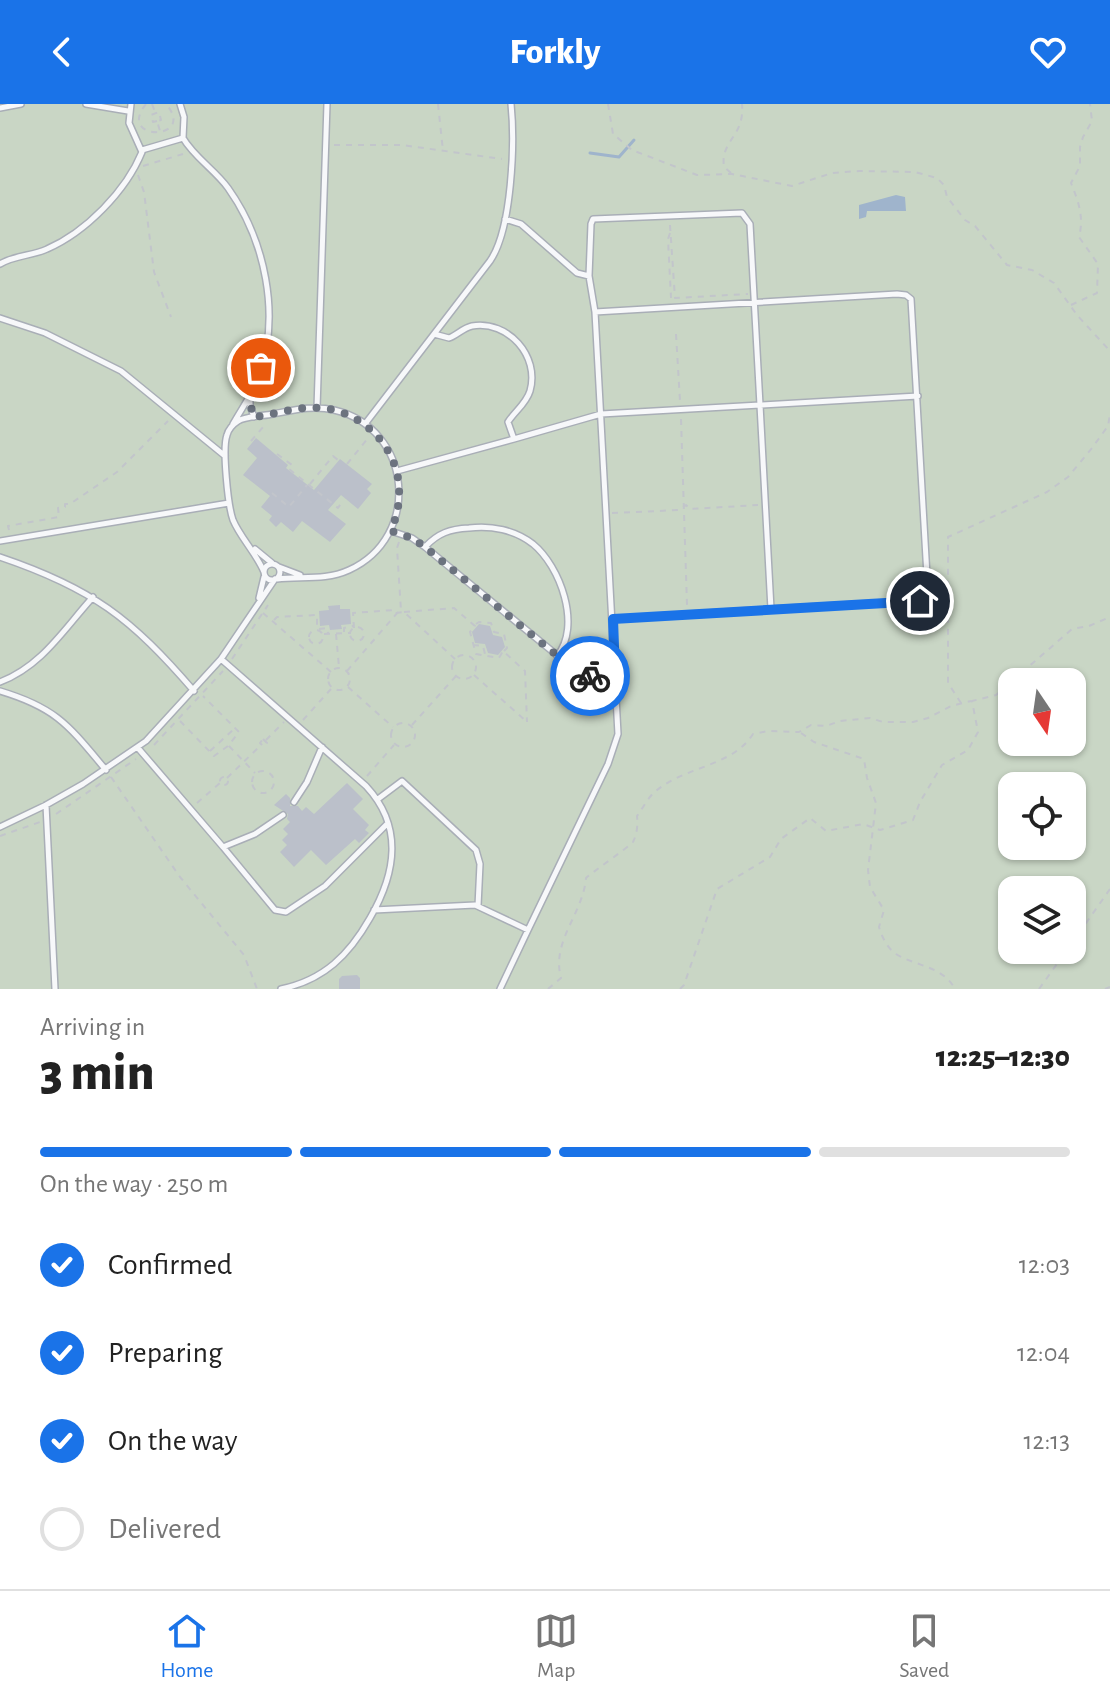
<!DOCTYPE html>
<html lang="en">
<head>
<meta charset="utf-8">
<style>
  :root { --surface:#fff; --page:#f2f2f2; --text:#222; --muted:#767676; --line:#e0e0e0; --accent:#1a73e8 }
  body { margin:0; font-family:"Alegreya Sans",sans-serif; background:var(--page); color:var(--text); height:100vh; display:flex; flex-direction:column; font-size:30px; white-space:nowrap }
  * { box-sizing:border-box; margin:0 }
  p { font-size:26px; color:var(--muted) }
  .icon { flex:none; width:44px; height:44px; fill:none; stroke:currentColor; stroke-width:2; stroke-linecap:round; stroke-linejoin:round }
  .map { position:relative; height:885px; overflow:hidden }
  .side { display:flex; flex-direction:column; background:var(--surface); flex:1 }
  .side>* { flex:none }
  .needle { width:52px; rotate:167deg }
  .tools { position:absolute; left:998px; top:564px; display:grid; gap:16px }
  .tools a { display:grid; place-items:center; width:88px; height:88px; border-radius:16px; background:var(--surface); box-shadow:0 2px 6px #0004; font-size:40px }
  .pin { position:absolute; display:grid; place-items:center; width:68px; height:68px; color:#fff; margin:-34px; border:4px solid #fff; border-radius:50%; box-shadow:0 2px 8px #0007 }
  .courier { position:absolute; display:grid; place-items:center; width:80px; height:80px; margin:-40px; border:6px solid #1a73e8; border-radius:50%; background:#fff; color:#222; box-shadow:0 2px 10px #0007 }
  .overview em { font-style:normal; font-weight:800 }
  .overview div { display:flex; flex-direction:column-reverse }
  .overview { display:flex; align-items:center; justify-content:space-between; height:136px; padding:0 40px }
  h1 { font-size:52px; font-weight:800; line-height:60px }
  .bar { display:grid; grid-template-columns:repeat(4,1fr); gap:12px 8px; align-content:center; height:96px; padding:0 40px }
  .bar i { height:10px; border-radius:6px; background:var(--line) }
  .bar .current { background:var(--accent) }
  .bar p { grid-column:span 4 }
  ol { padding:0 40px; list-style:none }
  li { display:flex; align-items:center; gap:24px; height:88px }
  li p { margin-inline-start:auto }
  li .icon { padding:8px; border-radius:50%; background:var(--accent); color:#fff; stroke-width:4 }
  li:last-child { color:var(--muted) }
  li i { width:44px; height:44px; border:4px solid var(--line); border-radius:50% }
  header { display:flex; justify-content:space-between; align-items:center; height:104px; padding:0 40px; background:var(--accent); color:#fff; font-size:36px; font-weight:800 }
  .menu { display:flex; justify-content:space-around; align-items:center; height:112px; border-top:2px solid var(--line); background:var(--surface); font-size:22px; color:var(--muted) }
  .menu a { display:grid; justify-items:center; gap:4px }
  .menu .current { color:var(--accent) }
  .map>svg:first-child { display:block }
  .green { fill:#c9d6c5; fill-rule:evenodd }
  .water { fill:#9fb4cc }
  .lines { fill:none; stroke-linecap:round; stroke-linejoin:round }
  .stream { stroke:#9fb4cc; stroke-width:3 }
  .building { fill:#bbc0ca }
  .lane-casing { stroke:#a9aeb7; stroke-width:8 }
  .path { stroke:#c2c5cb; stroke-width:2; stroke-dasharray:6 6; stroke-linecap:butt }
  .lane { stroke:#f7f8fa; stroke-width:5 }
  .done { stroke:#6c737f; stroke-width:8; stroke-dasharray:0 14.4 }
  .route { stroke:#1a73e8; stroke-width:10 }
</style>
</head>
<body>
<header><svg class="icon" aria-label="back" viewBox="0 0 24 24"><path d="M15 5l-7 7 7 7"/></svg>Forkly<svg class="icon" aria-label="heart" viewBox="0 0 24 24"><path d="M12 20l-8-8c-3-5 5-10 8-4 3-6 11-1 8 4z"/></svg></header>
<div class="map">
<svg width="1110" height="885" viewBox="0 0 1110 885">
  <rect width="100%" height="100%" fill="#e4e7ec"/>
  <!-- green -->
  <path class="green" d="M0 0H1110V885H0ZM1012 578H1072V638H1012ZM1012 682H1072V742H1012ZM1012 786H1072V846H1012Z"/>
  <!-- water -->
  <path class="water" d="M896 91 905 93 906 107H867L866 113 859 115V101Z"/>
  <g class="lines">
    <!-- stream -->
    <path class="stream" d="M590 49 619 53 634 36"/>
  </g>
  <!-- building -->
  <path class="building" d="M256 334 288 361 286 364 314 386 340 355 372 380 367 385 371 389 358 405 341 391 328 406 346 420 330 438 302 417 293 428 281 418 276 423 269 416 272 412 261 403 270 392 243 371 257 354 247 345Z
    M340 501V505H350L351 520 341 521 342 525 330 526 329 521 320 522 319 507 329 506 328 502Z
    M479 520 490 522 493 531 502 533 505 543 498 551 488 549 485 540 475 539 472 528Z
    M347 679 363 695 353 705 369 721 365 726 369 729 359 739 355 735 326 761 311 746 294 763 280 748 287 741 282 736 288 730 283 725 290 718 287 715 288 710 274 701 286 690 290 694V702H298L302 707 306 703 314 710Z
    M357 871 360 874V885H339V875L342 872Z"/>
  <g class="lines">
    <!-- lane casing -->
    <g class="lane-casing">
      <path id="lane" d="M86 0 128 7
        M180 0 184 13 183 34C194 53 215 66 228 84 265 136 281 211 259 272 253 289 242 304 233 320
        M0 4 21 0
        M142 46 183 34
        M0 160C15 151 32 152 47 145 86 128 126 87 142 48L129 19 131 0
        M589 172 591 120 593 115 742 109 750 120 760 301 918 292
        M595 208 897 190 906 191 911 195 928 489 923 495 916 497 771 505
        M0 214 45 229 121 267 225 352
        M250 292V302L254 313
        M317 304 327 0
        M365 320 490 157C512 125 515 39 511 0
        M514 335 601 310 760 301 771 505 613 515
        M397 367 514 335 508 318C515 307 526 300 530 287 540 252 508 216 472 222 463 224 457 231 449 234L434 230
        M391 427 412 434 425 443 580 570 590 572 615 570
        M0 437 229 399
        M425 443C438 429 450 425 469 424 491 421 515 426 533 440 560 462 582 522 557 552
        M255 445 272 459
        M0 453C92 484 131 514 194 587
        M264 468a8 8 0 1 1 16 0a8 8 0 1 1-16 0Z
        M279 463 300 471
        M264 468C256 449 240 433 233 416 228 402 222 344 227 331 228 326 233 320 238 317 247 312 263 312 273 310 294 306 313 301 334 306 413 324 422 433 349 466 325 477 301 472 277 475
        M259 494 264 473
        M221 555 366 682C404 723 396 769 370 814 349 851 324 876 281 885
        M0 578C42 562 64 525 93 493
        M0 587C57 604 69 622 106 666
        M138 644 223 743 255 730 283 711
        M378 695 402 677 476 746 480 760 478 802
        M294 698 307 678 322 643
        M46 701 55 885
        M0 723 46 701 83 680 146 637 221 555 275 475
        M223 743 275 806 286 808 325 782 387 720
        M374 806 475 801 528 826 608 660 618 630 595 208 589 172 577 169 521 120 505 115
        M500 885 528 826"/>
    </g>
    <!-- path -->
    <path class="path" d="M146 0C115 38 198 37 166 0
      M152 0 155 8
      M438 0 443 47
      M608 0 613 30 632 46 697 71 732 70 792 82 832 69 859 67 915 68 937 74 944 81 947 93 965 116 975 122 1007 161 1032 166 1054 179 1077 211 1110 247
      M157 17 153 18 151 11 159 8 161 16 157 17 160 27
      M334 41H402L502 55
      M143 62 183 50
      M731 69 724 63C720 36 745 33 742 0
      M138 71 144 88 154 168 171 213
      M670 121 675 194 748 190
      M670 129 668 135 671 194
      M1071 201 1097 189 1098 160 1079 133C1084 113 1079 99 1071 79L1080 62V43L1083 33 1092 17 1090 0
      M676 230 680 297
      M681 315 687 501
      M251 337 264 322
      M277 350 292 361 289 365 338 404 342 398
      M347 360 369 333
      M310 380 333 352 338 356
      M272 389 289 403 307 381
      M612 409 680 406 686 401 690 405 758 401
      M9 426 8 422 59 413 58 404 65 403V400H70L117 368 168 317
      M399 438 397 444 401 507
      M404 508 454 504 475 522 470 528 476 550 499 554 503 547 525 567 527 618
      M263 509 331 568
      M274 516 277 513 317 511V526
      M476 520 479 518 491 519 494 528 504 530 507 544 504 547
      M350 530a7 7 0 1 1 14 0a7 7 0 1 1-14 0Z
      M354 524 353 509 394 506 395 509 404 508 455 555
      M319 525 327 524 328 529
      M309 533a7 7 0 1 1 14 0a7 7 0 1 1-14 0Z
      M344 528V524L353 522
      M324 530 350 529
      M336 530 339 563
      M473 541 483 542 485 550
      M452 563a12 12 0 1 1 24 0a12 12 0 1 1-24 0Z
      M232 555 268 501
      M328 575a11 11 0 1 1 22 0a11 11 0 1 1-22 0Z
      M347 567 398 508
      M474 571 526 617
      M348 583 393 623
      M961 599 948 579V433L1047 388 1068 373 1092 344 1108 322 1110 310
      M303 616 331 585
      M180 617 214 652 228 642 239 628 203 592
      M391 631a12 12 0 1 1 24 0a12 12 0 1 1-24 0Z
      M412 621 456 572
      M801 629 814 638 864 655 867 674 876 699 868 766 870 783 884 806 879 823C882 833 887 844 896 850 915 862 943 862 955 885
      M263 635 267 639 263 642 260 639Z
      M266 636 284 618
      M154 641 223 567
      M229 642 255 669
      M210 647 234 625
      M252 678a11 11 0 1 1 22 0a11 11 0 1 1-22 0Z
      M367 672 394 641
      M220 677a4 4 0 1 1 8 0a4 4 0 1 1-8 0Z
      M111 673 180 773 244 851 257 885
      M227 674 261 641
      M197 699 220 679
      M56 710 136 655
      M0 732 40 718
      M1072 839 1110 785
      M548 885 561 874C551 837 583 810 586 774 594 767 630 742 633 738 637 730 638 721 637 712 643 704 648 693 656 687 685 662 732 663 753 630L768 627 799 628 811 621 826 622 840 617 870 614 883 618H913L928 614 951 602 971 597
      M680 885 684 881 717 785 770 753 781 735 810 714 826 727 863 720 880 726 913 716 920 698 942 661 968 646 978 628 972 597 996 591 1072 525 1089 522 1110 513
      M1039 885 1067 846
      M1105 885 1110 883"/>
    <!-- lane -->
    <use href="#lane" class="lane"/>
  </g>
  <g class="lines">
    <!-- done -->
    <path class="done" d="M261 264 249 296 254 313C276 310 299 302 321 304 362 307 398 343 399 385 400 400 396 414 391 427L412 434 425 443 577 568 590 572"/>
    <!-- route -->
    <path class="route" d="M590 572 615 570 613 515 920 497"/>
  </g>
</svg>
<div class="tools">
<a><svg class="needle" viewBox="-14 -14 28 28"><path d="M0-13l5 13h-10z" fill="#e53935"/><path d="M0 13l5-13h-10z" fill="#767676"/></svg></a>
<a><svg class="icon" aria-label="locate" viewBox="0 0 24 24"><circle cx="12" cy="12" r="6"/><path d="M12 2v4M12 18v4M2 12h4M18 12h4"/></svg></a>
<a><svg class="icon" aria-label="layers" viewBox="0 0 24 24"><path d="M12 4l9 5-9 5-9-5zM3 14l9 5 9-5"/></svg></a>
</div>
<div class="pin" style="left:261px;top:264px;background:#ea580c"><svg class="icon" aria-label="bag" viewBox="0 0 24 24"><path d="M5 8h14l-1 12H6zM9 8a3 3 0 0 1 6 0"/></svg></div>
<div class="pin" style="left:920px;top:497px;background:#1f2937"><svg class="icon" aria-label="home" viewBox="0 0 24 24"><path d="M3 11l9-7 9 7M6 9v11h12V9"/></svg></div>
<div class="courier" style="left:590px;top:572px"><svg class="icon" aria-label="bike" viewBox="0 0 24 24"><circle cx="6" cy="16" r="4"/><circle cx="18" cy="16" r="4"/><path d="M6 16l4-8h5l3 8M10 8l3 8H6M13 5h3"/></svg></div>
</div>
<section class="side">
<div class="overview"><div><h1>3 min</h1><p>Arriving in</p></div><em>12:25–12:30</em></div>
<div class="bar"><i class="current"></i><i class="current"></i><i class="current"></i><i></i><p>On the way · 250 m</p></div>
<ol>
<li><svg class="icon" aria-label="check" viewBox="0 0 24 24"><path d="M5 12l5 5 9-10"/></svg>Confirmed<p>12:03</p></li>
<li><svg class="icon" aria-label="check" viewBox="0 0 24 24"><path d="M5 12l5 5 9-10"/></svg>Preparing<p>12:04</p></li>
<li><svg class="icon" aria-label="check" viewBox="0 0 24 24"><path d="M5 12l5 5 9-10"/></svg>On the way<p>12:13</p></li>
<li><i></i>Delivered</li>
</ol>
</section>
<nav class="menu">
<a class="current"><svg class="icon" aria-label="home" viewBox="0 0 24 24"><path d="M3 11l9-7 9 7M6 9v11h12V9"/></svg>Home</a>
<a><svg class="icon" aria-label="map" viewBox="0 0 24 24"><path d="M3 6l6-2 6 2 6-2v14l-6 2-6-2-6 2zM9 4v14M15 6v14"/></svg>Map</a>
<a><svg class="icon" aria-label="saved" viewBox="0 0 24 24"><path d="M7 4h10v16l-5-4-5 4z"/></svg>Saved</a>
</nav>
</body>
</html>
